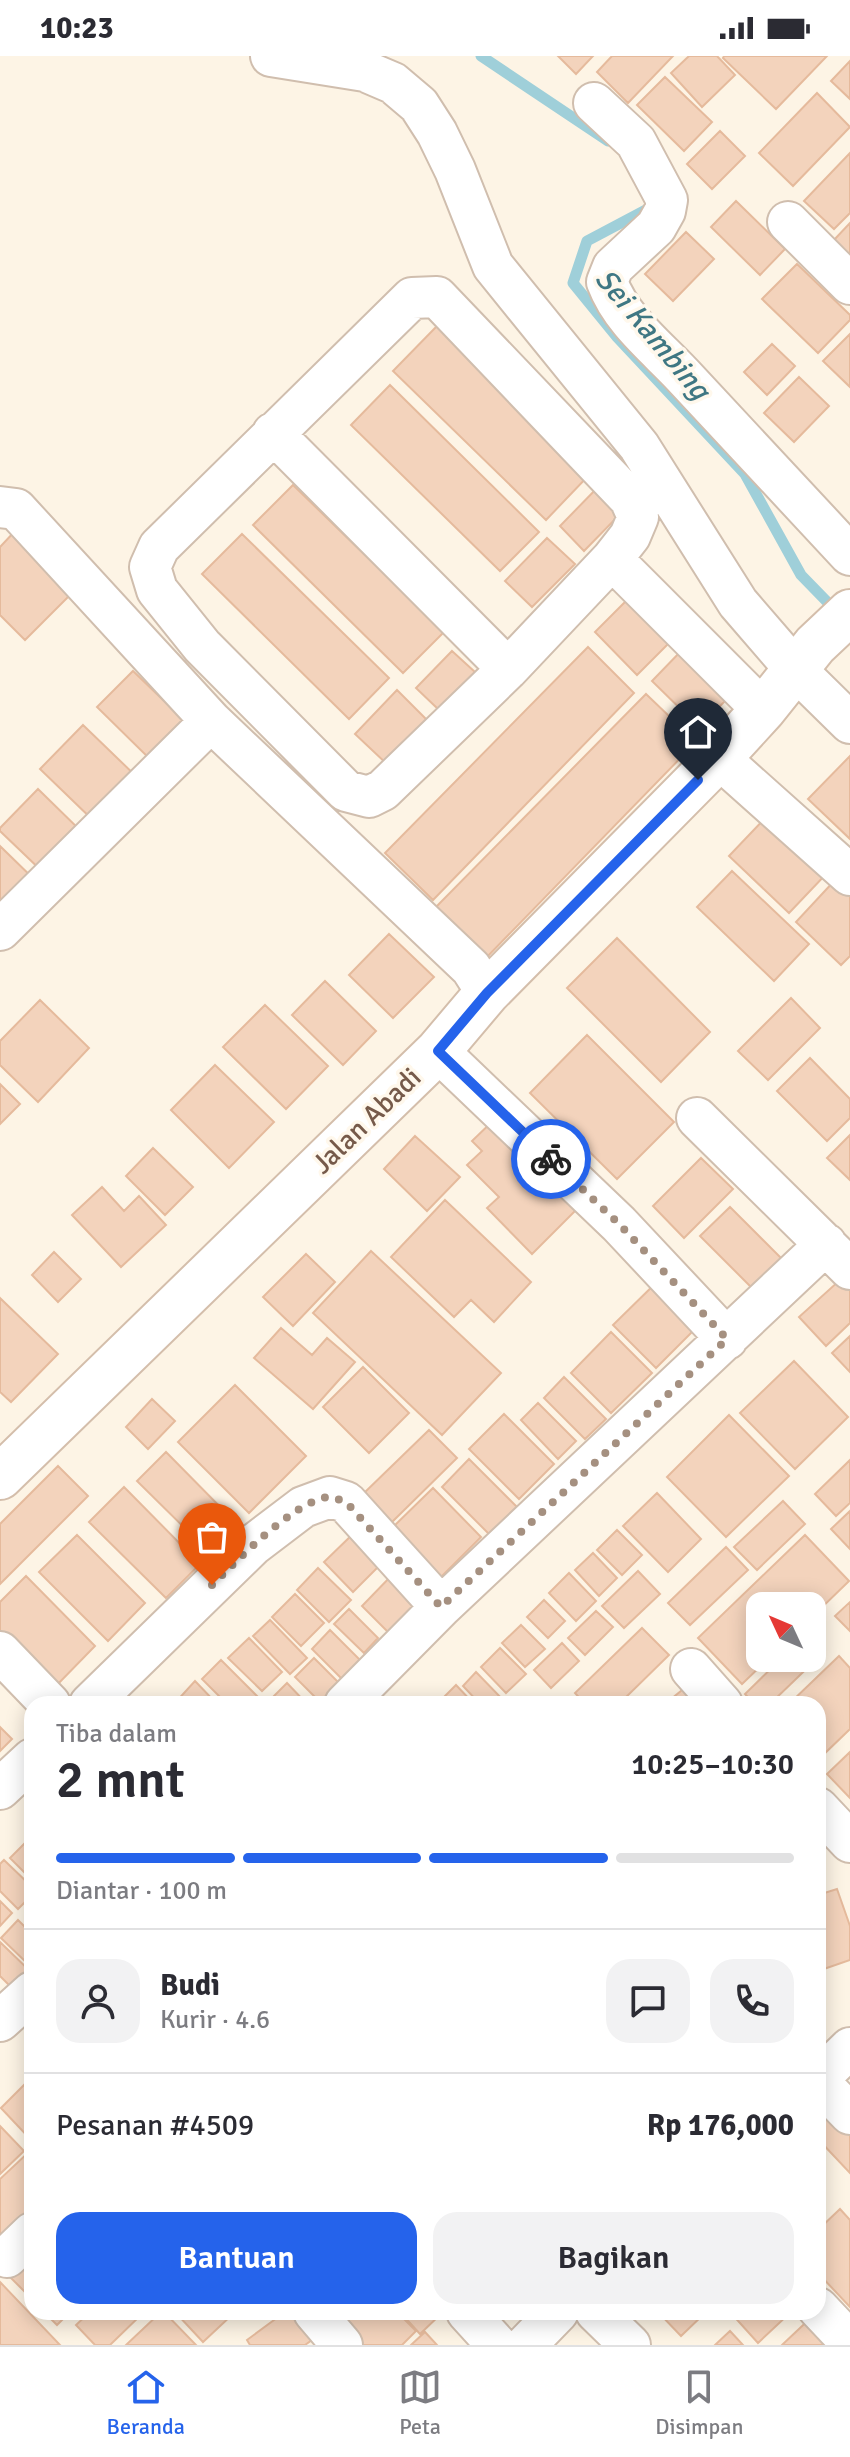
<!DOCTYPE html>
<html lang="id">
<head>
<meta charset="utf-8">
<style>
  :root { --surface:#fff; --page:#f2f2f3; --text:#2b2b33; --muted:#7c7c81; --line:#e1e1e2; --accent:#2563eb }
  body { margin:0; font-family:Signika,sans-serif; background:var(--page); color:var(--text); height:100vh; display:flex; flex-direction:column; font-size:30px; white-space:nowrap }
  * { box-sizing:border-box; margin:0 }
  p { font-size:26px; color:var(--muted) }
  .icon { flex:none; width:44px; height:44px; fill:none; stroke:currentColor; stroke-width:2; stroke-linecap:round; stroke-linejoin:round }
  .map { position:relative; flex:1; overflow:hidden }
  .drawer { position:absolute; left:24px; top:1640px; width:802px; height:624px; display:flex; flex-direction:column; background:var(--surface); border-radius:24px; box-shadow:0 4px 20px #0003 }
  .drawer>* { flex:none }
  .needle { width:52px; rotate:314deg }
  .tools { position:absolute; left:746px; top:1536px; display:grid; gap:16px }
  .tools a { display:grid; place-items:center; width:80px; height:80px; border-radius:16px; background:var(--surface); box-shadow:0 4px 20px #0003; font-size:40px }
  .pin { position:absolute; display:grid; place-items:center; width:68px; height:68px; color:#fff; margin:-82px -34px; border-radius:50% 50% 50% 0; rotate:-45deg; box-shadow:0 0 8px #0007 }
  .pin .icon { rotate:45deg }
  .courier { position:absolute; display:grid; place-items:center; width:80px; height:80px; margin:-40px; border:6px solid #2563eb; border-radius:50%; background:#fff; color:#222; box-shadow:0 2px 10px #0007 }
  .headline em { font-style:normal; font-weight:600 }
  .headline div { display:flex; flex-direction:column-reverse }
  .headline { display:flex; align-items:center; justify-content:space-between; height:136px; padding:0 32px }
  h1 { font-size:52px; font-weight:600; line-height:60px }
  .bar { display:grid; grid-template-columns:repeat(4,1fr); gap:12px 8px; align-content:center; height:96px; padding:0 32px }
  .bar i { height:10px; border-radius:6px; background:var(--line) }
  .bar .selected { background:var(--accent) }
  .bar p { grid-column:span 4 }
  .line { display:flex; align-items:center; gap:20px; padding:0 32px; border-top:2px solid var(--line) }
  .line div { flex:1 }
  .round { display:grid; place-items:center; flex:none; width:84px; height:84px; border-radius:24px; background:var(--page) }
  .cta { display:flex; gap:16px; margin-top:auto; padding:16px 32px }
  .cta a { flex:1; height:92px; border-radius:24px; background:var(--accent); color:#fff; font-size:32px; font-weight:600; line-height:92px; text-align:center }
  .cta a+a { background:var(--page); color:var(--text) }
  .status { display:flex; justify-content:space-between; align-items:center; height:56px; padding:0 40px; background:var(--surface); direction:ltr }
  .status svg { height:22px; fill:currentColor }
  .tab-bar { display:flex; justify-content:space-around; align-items:center; height:112px; border-top:2px solid var(--line); background:var(--surface); font-size:22px; color:var(--muted) }
  .tab-bar a { display:grid; justify-items:center; gap:4px }
  .tab-bar .selected { color:var(--accent) }
  .map>svg:first-child { display:block }
  .lines { fill:none; stroke-linecap:round; stroke-linejoin:round }
  .stream { stroke:#9fcfd9; stroke-width:11 }
  .building { fill:#f3d3bc; stroke:#e5ba9c; stroke-width:2 }
  .street-casing { stroke:#d0beae; stroke-width:44 }
  .secondary-casing { stroke:#d4beab; stroke-width:48 }
  .street { stroke:#fff; stroke-width:40 }
  .secondary { stroke:#fff; stroke-width:44 }
  .done { stroke:#a59080; stroke-width:8; stroke-dasharray:0 14.4 }
  .route { stroke:#2563eb; stroke-width:10 }
  .labels { text-anchor:middle; stroke-width:7; stroke-linejoin:round; paint-order:stroke }
  .street-label { font-size:28px; fill:#765a4a; stroke:#fff8ec }
  .water-label { font-size:30px; font-style:italic; fill:#3f7783; stroke:#fff8ec }
</style>
</head>
<body>
<div class="status"><b>10:23</b><svg viewBox="0 0 49 12"><path d="M0 12V9h3v3zM5 12V6h3v6zM10 12V3h3v9zM15 12V0h3v12zM26 1h20v11H26zM47 4h2v5h-2z"/></svg></div>
<div class="map">
<svg width="850" height="2289" viewBox="0 0 850 2289">
  <rect width="100%" height="100%" fill="#fdf4e5"/>
  <g class="lines">
    <!-- stream -->
    <path class="stream" d="M481 0 608 85
      M655 149 587 185 573 227 617 281 745 418 801 519 838 557"/>
  </g>
  <!-- building -->
  <path class="building" d="M558 0H593L576 18Z
    M612 0H673L628 47 597 16Z
    M689 0H717L735 19 702 51 671 17Z
    M724 0H827L776 53 723 2Z
    M850 5V43L831 25Z
    M665 21 712 66 684 95 637 49Z
    M817 37 850 71 793 130 759 97Z
    M720 75 745 100 712 133 687 108Z
    M850 97V157L834 173 804 145Z
    M736 145 785 193 760 219 711 171Z
    M850 167V201L833 185Z
    M686 176 714 203 673 245 645 218Z
    M797 208 850 259V264L818 297 762 243Z
    M438 269 590 418 546 464 393 315Z
    M850 278V331L823 305Z
    M772 288 795 310 767 339 744 316Z
    M799 321 829 350 794 386 764 357Z
    M390 329 539 476 500 515 351 369Z
    M602 427 626 452 584 495 560 470Z
    M293 429 444 576 403 617 253 469Z
    M16 474 76 533 25 584 0 559V491Z
    M242 478 389 622 349 663 202 518Z
    M547 482 575 508 532 551 505 525Z
    M630 541 673 583 637 619 595 576Z
    M588 591 634 637 433 844 385 797Z
    M684 592 731 639 699 671 652 625Z
    M452 595 475 616 438 653 416 632Z
    M133 615 192 672 156 709 97 651Z
    M397 634 431 668 389 710 355 678Z
    M646 638 696 686 485 903 434 853Z
    M83 669 141 725 98 769 40 713Z
    M850 700V783L808 743Z
    M38 733 86 780 47 820 0 775V772Z
    M768 759 828 816 789 857 729 800Z
    M0 790 40 829 0 870Z
    M732 815 809 888 774 925 697 851Z
    M836 823 850 836V900L841 909 796 866Z
    M389 878 434 921 393 962 349 919Z
    M617 882 710 976 661 1026 567 932Z
    M325 925 376 975 343 1009 292 959Z
    M791 942 820 972 768 1024 738 995Z
    M40 944 89 992 38 1046 0 1009V985Z
    M265 949 328 1010 286 1053 223 991Z
    M587 979 674 1066 617 1123 530 1037Z
    M810 1002 850 1043V1062L827 1085 777 1035Z
    M215 1009 274 1066 229 1112 171 1054Z
    M0 1028 20 1048 0 1068Z
    M498 1060 583 1147 532 1198 487 1152 499 1141 467 1109 482 1095 472 1085Z
    M850 1079V1124L827 1102Z
    M415 1080 460 1121 427 1155 384 1113Z
    M153 1092 193 1131 165 1159 126 1120Z
    M701 1102 733 1133 684 1182 653 1150Z
    M102 1131 124 1155 139 1140 166 1169 121 1211 72 1159Z
    M445 1144 531 1226 494 1266 471 1244 454 1261 391 1201Z
    M730 1151 783 1204 753 1233 700 1180Z
    M371 1195 501 1317 442 1379 313 1257Z
    M54 1196 81 1223 58 1246 32 1219Z
    M306 1198 335 1226 293 1270 263 1241Z
    M850 1215V1267L826 1290 799 1261Z
    M663 1220 706 1262 656 1312 613 1269Z
    M0 1242 58 1298 11 1346 0 1336Z
    M281 1272 312 1299 327 1282 355 1306 313 1353 254 1302Z
    M611 1276 652 1317 611 1357 571 1317Z
    M850 1280V1316L832 1297Z
    M794 1305 848 1361 795 1413 740 1357Z
    M363 1311 409 1357 369 1397 323 1351Z
    M564 1321 606 1363 585 1383 544 1342Z
    M235 1329 306 1400 249 1457 178 1386Z
    M152 1343 175 1365 148 1393 126 1371Z
    M538 1347 576 1385 558 1403 521 1364Z
    M504 1358 554 1408 519 1443 469 1393Z
    M729 1359 789 1420 726 1481 667 1421Z
    M429 1374 457 1402 392 1466 363 1438Z
    M166 1396 237 1468 209 1496 137 1425Z
    M469 1403 517 1451 489 1478 442 1431Z
    M850 1404V1447L836 1460 815 1438Z
    M58 1410 88 1440 0 1528V1468Z
    M124 1431 200 1508 166 1542 89 1466Z
    M433 1432 481 1481 441 1521 392 1472Z
    M657 1437 701 1483 668 1516 623 1470Z
    M783 1445 805 1468 757 1514 734 1491Z
    M850 1455V1493L831 1473Z
    M617 1474 642 1499 622 1519 597 1494Z
    M355 1476 384 1505 353 1536 324 1506Z
    M77 1479 145 1547 108 1585 39 1516Z
    M805 1479 849 1525 812 1561V1550H760V1602H769L742 1628 698 1582Z
    M726 1491 748 1514 690 1569 668 1547Z
    M593 1497 617 1522 599 1540 575 1514Z
    M318 1512 351 1544 329 1566 297 1534Z
    M396 1515 426 1546 392 1580 362 1550Z
    M638 1515 660 1538 624 1572 602 1550Z
    M569 1517 596 1545 576 1565 549 1537Z
    M26 1520 95 1590 53 1633 0 1580V1546Z
    M295 1538 324 1567 301 1590 272 1561Z
    M544 1544 565 1565 548 1582 527 1561Z
    M850 1546V1575L835 1560Z
    M349 1553 378 1582 364 1597 334 1568Z
    M596 1555 613 1571 585 1599 568 1582Z
    M270 1564 307 1602 290 1618 253 1580Z
    M521 1569 545 1593 525 1611 502 1587Z
    M642 1572 669 1599 619 1648H585L575 1637Z
    M330 1574 362 1606 343 1624 312 1593Z
    M249 1582 282 1616 262 1635 228 1602Z
    M812 1583 824 1596 770 1648H754L745 1638 782 1602H812Z
    M562 1587 579 1605 551 1632 534 1614Z
    M500 1592 526 1618 506 1637 481 1611Z
    M839 1600 850 1612V1673L822 1700 818 1696V1648H789Z
    M314 1602 339 1627 320 1646 295 1621Z
    M221 1604 257 1640 249 1648H227L202 1623Z
    M476 1616 506 1647 505 1648H480L463 1630Z
    M195 1625 217 1648H174Z
    M692 1626 711 1648H665Z
    M287 1627 307 1648H266Z
    M456 1629 474 1648H437Z
    M0 1671 12 1683 0 1695Z
    M850 1696V1742L827 1718Z
    M29 1783 32 1786V1824L10 1802Z
    M4 1804 32 1831V1839L18 1853 0 1835V1808Z
    M837 1833 850 1870V1904L818 1915V1839Z
    M0 1845 12 1857 0 1870Z
    M18 1864 32 1878 31 1911 1 1882Z
    M0 1886 32 1917 15 1935 0 1920Z
    M32 2021V2085L1 2052Z
    M830 2047 850 2068V2117L818 2083V2059Z
    M0 2070 24 2095 0 2118Z
    M32 2093V2168L0 2198V2123Z
    M840 2153 850 2164V2251L818 2217V2174Z
    M32 2200V2243L10 2221Z
    M0 2226 60 2289H0Z
    M44 2256H70L57 2269Z
    M90 2256H144L110 2289H95L76 2269Z
    M161 2256H164L196 2289H126Z
    M175 2256H233L234 2257 203 2286Z
    M285 2256H297L316 2281 305 2289H250L247 2284Z
    M354 2256H397L416 2275 402 2289H354L337 2272Z
    M400 2256H443L420 2278Z
    M658 2256H706L681 2280Z
    M730 2256H791L758 2287Z
    M817 2256 849 2289H782Z
    M730 2275 743 2289H715Z
    M425 2276 437 2289H411Z"/>
  <g class="lines">
    <!-- street casing -->
    <g class="street-casing">
      <path id="street" d="M271 0 365 15 393 27 419 49 437 77 455 114 493 210 639 390 738 547 795 613 850 667
        M594 47 636 86 667 144 665 155 656 171 613 211 607 226C622 266 659 293 687 324 742 383 796 441 850 499
        M788 166 850 228
        M273 377 508 613
        M0 451 16 453 211 665 471 912 487 937
        M612 503 508 613 383 734 369 741 346 735 202 590 157 534 150 511 159 491 412 242 437 241 630 443 638 461 630 480 612 503 763 654
        M719 702 850 819
        M0 874 211 665
        M438 995 619 1168 727 1283
        M697 1062 850 1213
        M0 1596 50 1648
        M691 1613 722 1648
        M90 1648 253 1489 303 1451 330 1441 346 1446 441 1551
        M345 1648 441 1551 826 1188
        M0 1733 32 1703
        M818 1752 850 1786
        M0 1965 32 1936
        M818 2023 850 1992
        M818 2025 850 2058
        M7 2201 32 2177
        M818 2252 850 2286
        M314 2256 342 2289
        M467 2256 497 2289
        M596 2256 630 2289
        M526 2289 558 2256"/>
    </g>
    <!-- secondary casing -->
    <g class="secondary-casing">
      <path id="secondary" d="M0 1421 438 995 487 937 719 702 763 654 815 589 850 556"/>
    </g>
    <!-- street -->
    <use href="#street" class="street"/>
    <!-- secondary -->
    <use href="#secondary" class="secondary"/>
  </g>
  <g class="lines">
    <!-- done -->
    <path class="done" d="M212 1529C238 1504 293 1446 328 1441 333 1441 340 1444 346 1446L441 1551 727 1283 619 1168 551 1103"/>
    <!-- route -->
    <path class="route" d="M551 1103 438 995 487 937 698 724"/>
  </g>
  <g class="labels">
    <!-- street labels -->
    <g class="street-label">
      <text transform="translate(366 1064) rotate(-44)" y="10">Jalan Abadi</text>
    </g>
    <!-- water labels -->
    <g class="water-label">
      <text transform="translate(653 278) rotate(50)" y="10">Sei Kambing</text>
    </g>
  </g>
</svg>
<div class="tools">
<a><svg class="needle" viewBox="-14 -14 28 28"><path d="M0-13l5 13h-10z" fill="#e53935"/><path d="M0 13l5-13h-10z" fill="#7c7c81"/></svg></a>
</div>
<div class="pin" style="left:212px;top:1529px;background:#ea580c"><svg class="icon" aria-label="bag" viewBox="0 0 24 24"><path d="M5 8h14l-1 12H6zM9 8a3 3 0 0 1 6 0"/></svg></div>
<div class="pin" style="left:698px;top:724px;background:#1f2937"><svg class="icon" aria-label="home" viewBox="0 0 24 24"><path d="M3 11l9-7 9 7M6 9v11h12V9"/></svg></div>
<div class="courier" style="left:551px;top:1103px"><svg class="icon" aria-label="bike" viewBox="0 0 24 24"><circle cx="6" cy="16" r="4"/><circle cx="18" cy="16" r="4"/><path d="M6 16l4-8h5l3 8M10 8l3 8H6M13 5h3"/></svg></div>
<section class="drawer">
<div class="headline"><div><h1>2 mnt</h1><p>Tiba dalam</p></div><em>10:25–10:30</em></div>
<div class="bar"><i class="selected"></i><i class="selected"></i><i class="selected"></i><i></i><p>Diantar · 100 m</p></div>
<div class="line" style="height:144px"><a class="round"><svg class="icon" aria-label="person" viewBox="0 0 24 24"><circle cx="12" cy="8" r="4"/><path d="M4 21q1-7 8-7t8 7"/></svg></a><div><b>Budi</b><p>Kurir · 4.6</p></div><a class="round"><svg class="icon" aria-label="chat" viewBox="0 0 24 24"><path d="M4 5h16v11H9l-5 4z"/></svg></a><a class="round"><svg class="icon" aria-label="phone" viewBox="0 0 24 24"><path d="M5 4h4l2 5-3 2q2 4 5 5l2-3 5 2v4C11 20 4 13 5 4z"/></svg></a></div>
<div class="line" style="height:104px"><div>Pesanan #4509</div><b>Rp 176,000</b></div>
<div class="cta"><a>Bantuan</a><a>Bagikan</a></div>
</section>
</div>
<nav class="tab-bar">
<a class="selected"><svg class="icon" aria-label="home" viewBox="0 0 24 24"><path d="M3 11l9-7 9 7M6 9v11h12V9"/></svg>Beranda</a>
<a><svg class="icon" aria-label="map" viewBox="0 0 24 24"><path d="M3 6l6-2 6 2 6-2v14l-6 2-6-2-6 2zM9 4v14M15 6v14"/></svg>Peta</a>
<a><svg class="icon" aria-label="saved" viewBox="0 0 24 24"><path d="M7 4h10v16l-5-4-5 4z"/></svg>Disimpan</a>
</nav>
</body>
</html>
